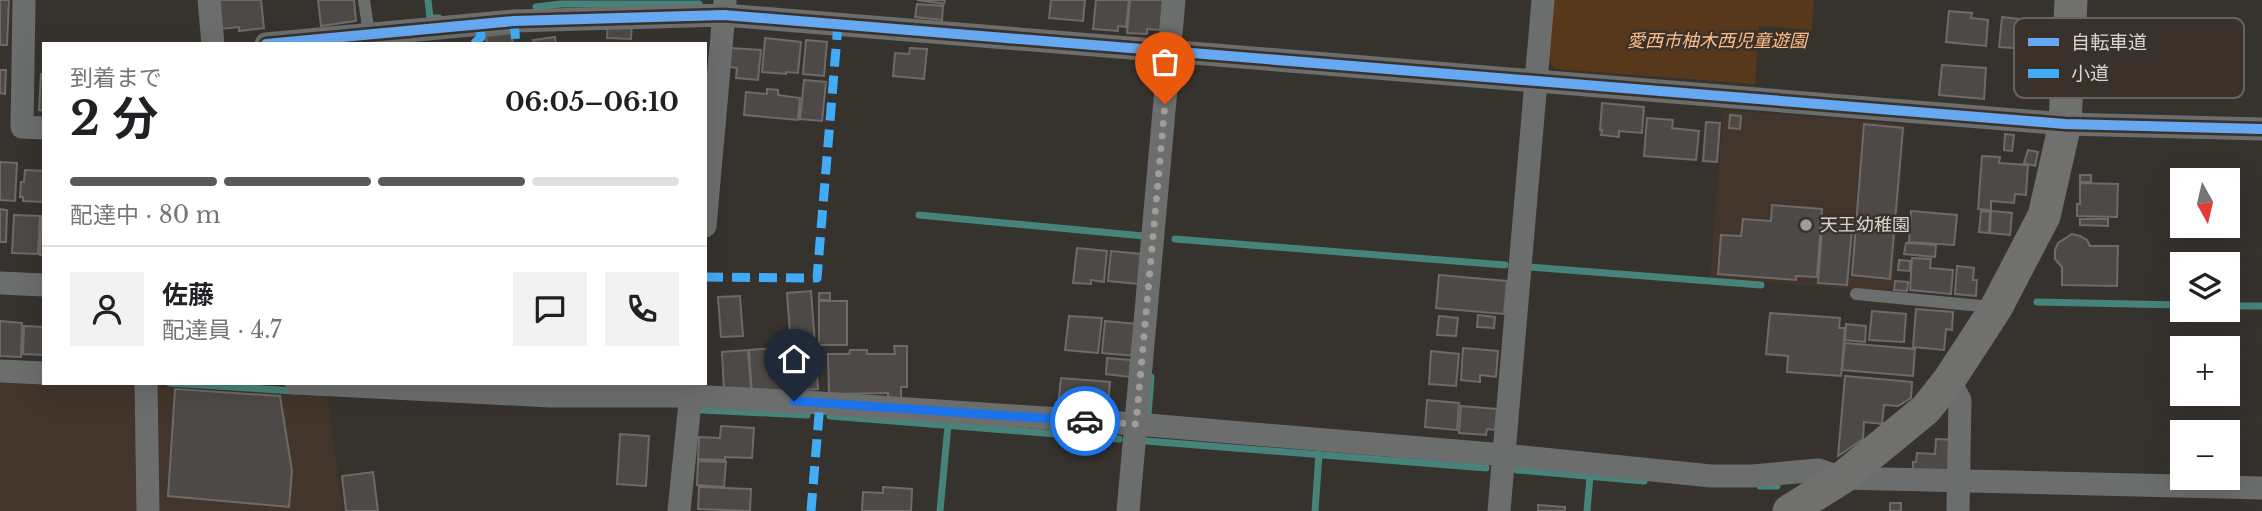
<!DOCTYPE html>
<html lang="ja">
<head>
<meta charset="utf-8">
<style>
  :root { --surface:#fff; --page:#f2f2f2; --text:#202124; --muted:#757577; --line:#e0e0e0; --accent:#5a5858 }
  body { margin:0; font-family:"Libre Baskerville","Noto Sans JP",serif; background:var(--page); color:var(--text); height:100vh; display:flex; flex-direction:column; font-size:26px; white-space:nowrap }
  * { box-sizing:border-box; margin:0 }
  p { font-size:23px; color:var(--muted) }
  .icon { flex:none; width:38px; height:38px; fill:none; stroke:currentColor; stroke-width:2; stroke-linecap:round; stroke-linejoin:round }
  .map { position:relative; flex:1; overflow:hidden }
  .drawer { position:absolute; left:42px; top:42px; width:665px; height:343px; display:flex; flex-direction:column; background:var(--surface); border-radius:0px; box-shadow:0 7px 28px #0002 }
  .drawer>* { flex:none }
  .needle { width:46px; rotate:172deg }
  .fabs { position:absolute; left:2170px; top:168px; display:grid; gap:14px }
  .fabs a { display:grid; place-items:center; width:70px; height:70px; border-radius:0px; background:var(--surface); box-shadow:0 7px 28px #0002; font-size:35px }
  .pin { position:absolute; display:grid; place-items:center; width:60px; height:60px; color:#fff; margin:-72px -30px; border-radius:50% 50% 50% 0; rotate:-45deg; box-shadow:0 0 7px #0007 }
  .pin .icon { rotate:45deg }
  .courier { position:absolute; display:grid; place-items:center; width:70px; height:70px; margin:-35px; border:5px solid #1a73e8; border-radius:50%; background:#fff; color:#222; box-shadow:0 2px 9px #0007 }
  .head em { font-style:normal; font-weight:700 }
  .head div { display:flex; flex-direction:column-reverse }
  .head { display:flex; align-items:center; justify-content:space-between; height:119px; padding:0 28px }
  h1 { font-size:46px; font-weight:700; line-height:52px }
  .bar { display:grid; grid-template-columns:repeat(4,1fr); gap:10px 7px; align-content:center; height:84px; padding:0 28px }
  .bar i { height:9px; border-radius:5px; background:var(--line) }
  .bar .current { background:var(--accent) }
  .bar p { grid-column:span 4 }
  .line { display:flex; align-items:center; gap:18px; padding:0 28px; border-top:2px solid var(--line) }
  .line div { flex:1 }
  .round { display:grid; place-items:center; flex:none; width:74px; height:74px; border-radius:0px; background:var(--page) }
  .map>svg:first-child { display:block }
  .built { fill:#42352b }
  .green { fill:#58381b }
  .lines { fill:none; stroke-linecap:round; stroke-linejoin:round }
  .stream { stroke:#46837a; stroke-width:7 }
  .building { fill:#4c4946; stroke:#6e6a67; stroke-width:2 }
  .lane { stroke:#6c6e6d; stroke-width:12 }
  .street { stroke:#6c6e6d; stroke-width:23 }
  .secondary { stroke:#70706f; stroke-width:33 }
  .quiet { stroke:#42abf6; stroke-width:9; stroke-dasharray:18 9; stroke-linecap:butt }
  .cycleway-casing { stroke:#3a312a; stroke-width:15 }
  .cycleway { stroke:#66a8f1; stroke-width:10 }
  .done { stroke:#a19c97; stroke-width:7; stroke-dasharray:0 12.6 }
  .route { stroke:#1a73e8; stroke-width:9 }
  .poi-dot { fill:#a19c97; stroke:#3a312a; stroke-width:2.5 }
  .labels { text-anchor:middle; stroke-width:5; stroke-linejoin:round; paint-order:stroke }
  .park-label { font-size:18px; font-style:italic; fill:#fcbc88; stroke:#3a312a }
  .poi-label { font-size:18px; fill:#dbd5d0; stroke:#3a312a; text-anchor:start }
  .key { fill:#3a312a; stroke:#6a625c; stroke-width:2 }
  .key-label { font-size:19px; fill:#dbd5d0 }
</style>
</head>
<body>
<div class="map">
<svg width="2262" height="511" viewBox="0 0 2262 511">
  <rect width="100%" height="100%" fill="#36322e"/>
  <!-- built -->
  <path class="built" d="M1723 110 1906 124 1893 292 1710 278Z
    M0 382 142 385 327 395 343 511H0Z"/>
  <!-- green -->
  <path class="green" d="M1553 0H1814L1812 30 1759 26 1755 84 1555 69 1548 59Z"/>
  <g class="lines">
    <!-- stream -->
    <path class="stream" d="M428 0 430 18H439
      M536 7 561 4H699
      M919 215 1144 236
      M1175 239 1505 265
      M1529 267 1761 285
      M2037 302 2182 305
      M2228 306H2262
      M170 383 295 391
      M702 410 807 415
      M1148 415 1151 377
      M830 416 1119 439
      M1146 441 1486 468
      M1517 470 1644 481
      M1760 486H1777
      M940 511 948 425
      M1315 511 1319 454
      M1587 511 1590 476"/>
  </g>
  <!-- building -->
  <path class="building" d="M0 0H9L7 45H0Z
    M217 0H261L264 28 239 31V27L221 29Z
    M318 0H354L356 21 321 26Z
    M917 0H945L944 4Z
    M1051 0H1085L1083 21 1049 18Z
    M1096 0H1129L1126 27 1118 26V31L1093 29Z
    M1130 0H1163L1160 30 1147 29V34L1127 33Z
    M917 4 943 6 942 20 915 17Z
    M1949 11 1972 13 1971 18 1988 20 1986 46 1946 42Z
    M2002 17 2036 21 2035 26 2043 27 2040 50 1999 47Z
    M608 22 632 23 631 39 607 38Z
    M511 33 513 44H487L486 36Z
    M555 37 556 44H534L533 40Z
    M765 38 801 42 798 73 786 72V74L762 72Z
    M806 40 827 42 824 76 803 74Z
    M731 48 761 50 758 80 736 78 737 68 729 67Z
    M910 48 927 49 924 79 893 76 895 53 909 54Z
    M1942 65 1986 68 1984 99 1939 95Z
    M0 70H6L5 94 0 93Z
    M41 74H44V111L39 110Z
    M804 80 826 82 822 121 800 119Z
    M767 89 778 90V95L800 98 798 120 744 115 746 92 767 94Z
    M1602 103 1644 107 1642 133 1619 131V137L1601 135 1602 130H1600Z
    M1730 115 1741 116 1740 129 1729 128Z
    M1647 118 1673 120 1672 128 1699 131 1696 160 1644 156Z
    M1706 122 1720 123 1717 162 1703 161Z
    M1864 124 1903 128 1890 279 1852 275Z
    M2005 134 2014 135 2012 151 2004 150Z
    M2028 150 2038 152 2035 166 2024 163Z
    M1982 156 2000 157 1999 163 2028 165 2026 195 2015 194 2014 203 1991 201V210L1978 209Z
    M0 162 17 163 15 201 0 200Z
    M25 170 44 171V202L23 201V197H20L21 182H24Z
    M2080 175H2091V182H2080Z
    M2080 183 2118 184 2117 217 2077 216V204H2080Z
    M1772 205 1822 209 1817 277 1796 276V280L1718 274 1721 235 1741 236 1743 219 1771 221Z
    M0 209 7 210 6 242H0Z
    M1911 211 1957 215 1954 245 1909 242Z
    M1981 211 1990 212 1989 233 1979 232Z
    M1991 211 2012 213 2010 235 1990 233Z
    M14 215 40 216 38 254 12 253Z
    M42 216H44V255H40Z
    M1823 216 1853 218 1847 285 1818 283Z
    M2080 219H2108V226L2080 225Z
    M2072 234 2080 236 2087 240 2090 246H2118L2117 286 2062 285V267L2055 259V250L2058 243Z
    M1906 243 1936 245 1935 257 1904 254Z
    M1077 248 1107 251 1104 282 1091 280V284L1073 283Z
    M1111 251 1141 254 1138 284 1108 281Z
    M1912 258 1931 259 1930 268 1953 270 1951 294 1910 290Z
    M1899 260 1910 261V271L1898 270Z
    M1957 266 1974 268 1973 280H1977L1976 296 1955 294Z
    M1439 275 1507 281 1504 314 1436 308Z
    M1895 281 1908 282 1907 291 1894 290Z
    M811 291 815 344H807L806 332 790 333 787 293Z
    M819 293H830V300H819Z
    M740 296 743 336 721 337 718 297Z
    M819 301H847V345H819Z
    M1916 309 1953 312 1952 330 1946 329 1944 350 1913 347Z
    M1872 311 1906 314 1904 342 1869 340Z
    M1770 313 1840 318 1839 328H1845L1841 376 1787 372 1788 356 1766 354Z
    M1478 315 1495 317 1494 328 1477 327Z
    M1069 316 1102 318 1098 353 1065 350Z
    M1439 316 1458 318 1456 336 1437 335Z
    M0 321 22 323 21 357 0 356Z
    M1105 321 1137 324 1134 356 1102 353Z
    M1846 324 1866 326 1865 342 1845 340Z
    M24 326 44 327V355L23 354Z
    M1845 343 1915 349 1913 376 1842 370Z
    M815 345 818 389 752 393 749 350Z
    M894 346H907V387H901V398H888V393L829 394 828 354H849L850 350H867V354H895Z
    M1463 348 1498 351 1496 377 1480 375V382L1461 380Z
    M748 350 751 389 724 391 722 352Z
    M1431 351 1459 354 1456 386 1429 384Z
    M1107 358 1131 360 1130 377 1106 374Z
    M1845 376 1912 382 1911 398 1898 406 1884 405 1882 424 1864 422 1863 439 1838 456Z
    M1061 378 1110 382 1108 404 1100 403V410L1058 406Z
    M555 383H638V387L555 388Z
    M175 389 280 396 292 471 289 507 168 496Z
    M1427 400 1459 403 1457 430 1425 427Z
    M1461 406 1497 409 1495 430 1487 429 1486 435 1459 433Z
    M721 426 754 428 752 458 725 457V460L698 459 699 437 720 438Z
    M620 434 649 436 646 486 617 484Z
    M1936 439 1955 440 1954 474 1913 472V462H1916L1917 453 1935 454Z
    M698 461 726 462 724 487 697 485Z
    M373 472 378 511H346L342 476Z
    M699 487 751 489 750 511 698 509Z
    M883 487 912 489 911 511H862L863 492 883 493Z
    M1890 503H1901V511H1890Z
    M1538 505 1565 507V511H1538Z"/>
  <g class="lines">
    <!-- lane -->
    <path class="lane" d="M364 0 369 34
      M1856 294 1992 307"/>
    <!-- street -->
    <path class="street" d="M24 0 22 127 44 128
      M209 0 213 44
      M266 44 514 21 724 15 2065 124 2262 129
      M705 226 725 2
      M0 283 44 285
      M0 371 44 373
      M1949 380 1960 400 1958 511
      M146 383 148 511
      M296 383 550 396H690L820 403 1136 424 1504 455 1711 476H1752L1818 470 1842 478 2262 488
      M679 511 692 383
      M1128 511 1174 0
      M1499 511 1543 0"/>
    <!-- secondary -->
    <path class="secondary" d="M1789 511 1842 478 1926 409 1949 380 1996 308 2044 216 2065 124 2071 0"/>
    <!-- quiet -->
    <path class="quiet" d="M514 21 516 44
      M474 44 481 37 479 24
      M705 277 817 278 838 24
      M811 511 820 403"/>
    <!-- cycleway casing -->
    <g class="cycleway-casing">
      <path id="cycleway" d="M266 44 514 21 724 15 2065 124 2262 129"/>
    </g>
    <!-- cycleway -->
    <use href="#cycleway" class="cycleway"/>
  </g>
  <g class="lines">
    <!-- done -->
    <path class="done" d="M1085 421 1136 424 1165 104"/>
    <!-- route -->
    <path class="route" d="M794 401 1085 421"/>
  </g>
  <!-- markers -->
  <circle class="poi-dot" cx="1806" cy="225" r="7"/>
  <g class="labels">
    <!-- park labels -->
    <g class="park-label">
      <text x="1717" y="47">愛西市柚木西児童遊園</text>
    </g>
    <!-- poi labels -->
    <g class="poi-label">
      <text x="1820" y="231">天王幼稚園</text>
    </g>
  </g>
  <!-- legend -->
  <rect x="2014" y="18" width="230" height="80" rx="10" class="key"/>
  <rect x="2028" y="38" width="31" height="8" fill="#66a8f1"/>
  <rect x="2028" y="69" width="31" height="9" fill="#42abf6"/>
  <g class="key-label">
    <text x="2071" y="49">自転車道</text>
    <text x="2071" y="80">小道</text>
  </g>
</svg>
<div class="fabs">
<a><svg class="needle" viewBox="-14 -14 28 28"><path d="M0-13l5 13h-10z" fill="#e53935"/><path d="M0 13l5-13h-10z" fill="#757577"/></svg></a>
<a><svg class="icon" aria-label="layers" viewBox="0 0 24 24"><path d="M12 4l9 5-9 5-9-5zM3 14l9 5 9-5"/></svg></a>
<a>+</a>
<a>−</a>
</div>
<div class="pin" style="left:1165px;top:104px;background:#ea580c"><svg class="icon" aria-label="bag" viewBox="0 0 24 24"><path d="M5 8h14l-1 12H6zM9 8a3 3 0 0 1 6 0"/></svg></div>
<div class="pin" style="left:794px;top:401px;background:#1f2937"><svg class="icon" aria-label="home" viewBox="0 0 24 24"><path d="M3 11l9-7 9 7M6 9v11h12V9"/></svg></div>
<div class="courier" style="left:1085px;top:421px"><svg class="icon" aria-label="car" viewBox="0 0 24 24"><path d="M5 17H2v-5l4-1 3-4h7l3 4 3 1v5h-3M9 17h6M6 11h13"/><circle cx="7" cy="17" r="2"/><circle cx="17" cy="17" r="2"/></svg></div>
<section class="drawer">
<div class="head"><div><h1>2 分</h1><p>到着まで</p></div><em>06:05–06:10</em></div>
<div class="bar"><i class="current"></i><i class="current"></i><i class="current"></i><i></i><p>配達中 · 80 m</p></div>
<div class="line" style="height:126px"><a class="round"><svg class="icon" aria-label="person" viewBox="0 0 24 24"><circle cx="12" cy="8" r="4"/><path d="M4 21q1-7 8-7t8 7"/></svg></a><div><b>佐藤</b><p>配達員 · 4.7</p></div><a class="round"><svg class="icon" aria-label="chat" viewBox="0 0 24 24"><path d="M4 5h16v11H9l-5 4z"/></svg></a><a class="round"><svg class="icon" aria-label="phone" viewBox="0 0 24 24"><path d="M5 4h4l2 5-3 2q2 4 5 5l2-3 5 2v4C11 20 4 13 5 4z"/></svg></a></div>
</section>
</div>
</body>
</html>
